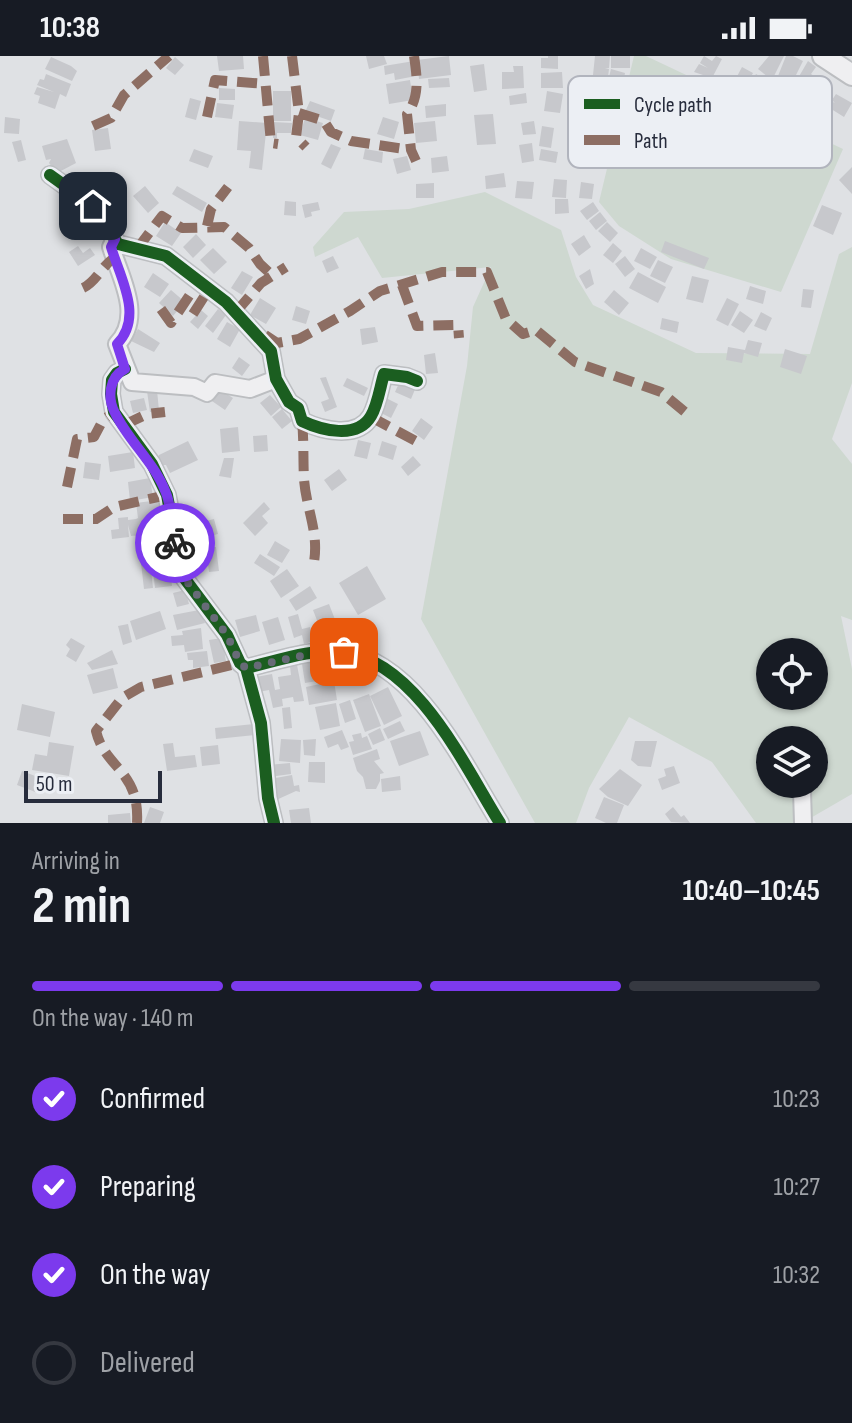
<!DOCTYPE html>
<html lang="en">
<head>
<meta charset="utf-8">
<style>
  :root { --surface:#171b24; --page:#242831; --text:#f1f3f6; --muted:#9ea1a6; --line:#363941; --accent:#7c3aed }
  body { margin:0; font-family:"Sofia Sans Condensed",sans-serif; background:var(--page); color:var(--text); height:100vh; display:flex; flex-direction:column; font-size:30px; white-space:nowrap }
  * { box-sizing:border-box; margin:0 }
  p { font-size:26px; color:var(--muted) }
  .icon { flex:none; width:44px; height:44px; fill:none; stroke:currentColor; stroke-width:2; stroke-linecap:round; stroke-linejoin:round }
  .map { position:relative; height:767px; overflow:hidden }
  .panel { display:flex; flex-direction:column; background:var(--surface); flex:1 }
  .panel>* { flex:none }
  .buttons { position:absolute; left:756px; top:582px; display:grid; gap:16px }
  .buttons a { display:grid; place-items:center; width:72px; height:72px; border-radius:50%; background:var(--surface); box-shadow:0 2px 6px #0004; font-size:40px }
  .scale { position:absolute; left:24px; bottom:20px; width:138px; box-sizing:border-box; padding-left:8px; border:4px solid #272c3c; border-top:0; font-size:22px; line-height:28px; white-space:nowrap; color:#272c3c; -webkit-text-stroke:6px #eceff4; paint-order:stroke }
  .pin { position:absolute; display:grid; place-items:center; width:68px; height:68px; color:#fff; margin:-34px; border-radius:16px; box-shadow:0 4px 12px #0006 }
  .courier { position:absolute; display:grid; place-items:center; width:80px; height:80px; margin:-40px; border:6px solid #7c3aed; border-radius:50%; background:#fff; color:#222; box-shadow:0 2px 10px #0007 }
  .summary em { font-style:normal; font-weight:700 }
  .summary div { display:flex; flex-direction:column-reverse }
  .summary { display:flex; align-items:center; justify-content:space-between; height:136px; padding:0 32px }
  h1 { font-size:52px; font-weight:700; line-height:60px }
  .bar { display:grid; grid-template-columns:repeat(4,1fr); gap:12px 8px; align-content:center; height:96px; padding:0 32px }
  .bar i { height:10px; border-radius:6px; background:var(--line) }
  .bar .current { background:var(--accent) }
  .bar p { grid-column:span 4 }
  ol { padding:0 32px; list-style:none }
  li { display:flex; align-items:center; gap:24px; height:88px }
  li p { margin-inline-start:auto }
  li .icon { padding:8px; border-radius:50%; background:var(--accent); color:#fff; stroke-width:4 }
  li:last-child { color:var(--muted) }
  li i { width:44px; height:44px; border:4px solid var(--line); border-radius:50% }
  .status { display:flex; justify-content:space-between; align-items:center; height:56px; padding:0 40px; background:var(--surface); direction:ltr }
  .status svg { height:22px; fill:currentColor }
  .map>svg:first-child { display:block }
  .green { fill:#ced8d0; fill-rule:evenodd }
  .building { fill:#c7c8cc }
  .lines { fill:none; stroke-linecap:round; stroke-linejoin:round }
  .minor-casing { stroke:#bcbec1; stroke-width:20 }
  .tertiary-casing { stroke:#bcbec1; stroke-width:24 }
  .minor { stroke:#efeff1; stroke-width:16 }
  .tertiary { stroke:#efeff1; stroke-width:20 }
  .quiet { stroke:#8d6e63; stroke-width:10; stroke-dasharray:20 10; stroke-linecap:butt }
  .cycleway-casing { stroke:#eceff4; stroke-width:17 }
  .cycleway { stroke:#1b5e20; stroke-width:12 }
  .done { stroke:#676b77; stroke-width:8; stroke-dasharray:0 14.4 }
  .route { stroke:#7c3aed; stroke-width:10 }
  .key { fill:#eceff4; stroke:#b1b4bd; stroke-width:2 }
  .key-label { font-size:22px; fill:#272c3c }
</style>
</head>
<body>
<div class="status"><b>10:38</b><svg viewBox="0 0 49 12"><path d="M0 12V9h3v3zM5 12V6h3v6zM10 12V3h3v9zM15 12V0h3v12zM26 1h20v11H26zM47 4h2v5h-2z"/></svg></div>
<div class="map">
<svg width="852" height="767" viewBox="0 0 852 767">
  <rect width="100%" height="100%" fill="#dfe1e4"/>
  <!-- green -->
  <path class="green" d="M634 0H646L843 93 781 236 671 203 619 170 599 146Z
    M485 136 561 174 576 221 593 249 696 297 810 298 839 198 852 191V327L832 383 852 408V564L841 560 852 613V738L802 767H756L712 706 629 661 589 732 576 767H535L421 563 467 310 473 251 491 211 382 222 358 181 315 201 313 191 344 156 409 153ZM770 596H814V640H770ZM770 684H814V728H770Z"/>
  <!-- building -->
  <path class="building" d="M217 0H243L244 13 219 15Z
    M366 0H384L387 8 369 13Z
    M449 0 451 19 419 23 417 4Z
    M548 0H558V13L541 12V2H548Z
    M595 0H610L609 12H605L609 13 608 21 593 19Z
    M611 0H630V12H611Z
    M704 0 712 5 716 0 722 3 712 22 694 16 699 8 708 12 700 7Z
    M769 0H784L772 24 758 13Z
    M786 0H793L803 5 792 27 778 20Z
    M51 1 71 10 77 15 72 25 45 13Z
    M175 1 184 9 175 19 166 12Z
    M414 5 416 20 395 24 394 17 385 19 384 10Z
    M808 5 816 11 811 18 824 27 814 42 794 29Z
    M484 8 487 34 474 36 470 10Z
    M513 10H523L524 32 502 33V16H514Z
    M742 11 753 17 744 34 733 28Z
    M611 13 625 17 622 33 607 29Z
    M562 16 563 32H541V17Z
    M46 18 71 28 66 41 60 38 55 53 38 47 40 40 34 38 37 31 54 36 37 29 40 23 44 24Z
    M756 18 767 25 757 43 746 36Z
    M449 22 450 31 429 32 428 23Z
    M410 24 413 44 389 48 386 28Z
    M219 32 235 33V44H219Z
    M273 35H291V65H273Z
    M547 35 563 38 560 57 544 55Z
    M526 37 527 47 510 49 509 40Z
    M836 38 852 47 844 61 828 51 831 45 835 47 832 44Z
    M190 42 201 45 196 64 185 61Z
    M310 45 335 54 331 65 305 56Z
    M217 47 234 49 232 63 215 61Z
    M446 48V60L426 62 425 50Z
    M493 58 496 88 477 89 474 59Z
    M5 61 20 63 19 78 4 77Z
    M383 61 399 66 394 83 377 78Z
    M305 62 323 67 318 84 300 79Z
    M239 65 267 67 262 114 249 112 251 95 237 94Z
    M435 65 437 85 416 87 414 67Z
    M534 65 536 78 523 79 521 67Z
    M273 66 292 67 291 77H277V82H273Z
    M542 70 554 72 551 92 539 90Z
    M108 72 111 93 95 95 92 74Z
    M67 83 76 107 57 117 49 107 51 103 46 104 42 90Z
    M21 84 26 104 18 106 12 86Z
    M532 87 534 105 522 107 519 89Z
    M331 88 341 92 331 113 321 108Z
    M194 93 213 100 208 112 189 105Z
    M365 93 383 96 382 107 363 103Z
    M541 93 558 96 556 107 539 104Z
    M407 100 411 114 397 118 393 103Z
    M447 100 449 115 432 117 431 102Z
    M852 111V138L839 124Z
    M504 117 506 131 486 133 485 120Z
    M554 123 567 124 566 142 552 141Z
    M517 125 534 126 532 143 515 142Z
    M581 126 594 128 592 143 579 142Z
    M434 127V142H416V128Z
    M145 130 159 147 148 157 133 140Z
    M177 130 207 147 202 156 172 138Z
    M555 143H568L569 157 555 158Z
    M285 145 296 146V160L284 159Z
    M318 146 320 154 311 156 312 160 305 162 302 149Z
    M593 146 599 155 587 164 580 155Z
    M822 149 842 157 833 179 813 170Z
    M600 156 607 165 596 174 589 165Z
    M74 157 86 165 76 181 64 173Z
    M165 166 181 177 172 190 156 180Z
    M607 166 618 177 610 186 598 175Z
    M196 178 206 189 193 202 183 191Z
    M584 179 591 191 579 200 571 188Z
    M665 185 709 202 704 213 661 196Z
    M613 187 622 195 613 207 603 199Z
    M78 190 83 197 90 192 95 199 78 210 69 196Z
    M213 192 227 206 214 218 200 204Z
    M641 192 657 201 650 213 634 205Z
    M333 200 339 212 327 217 322 205Z
    M625 200 635 213 625 221 615 208Z
    M658 204 673 211 665 227 650 220Z
    M590 213 594 228 586 233 579 220Z
    M242 215 253 221 242 239 231 232Z
    M638 216 666 231 658 247 629 232Z
    M153 217 169 228 160 241 144 231Z
    M692 220 709 224 703 247 686 243Z
    M750 230 766 235 763 248 746 243Z
    M803 233 814 234 811 252 801 251Z
    M171 234 185 246 173 260 159 247Z
    M614 234 629 247 619 259 604 246Z
    M260 242 276 252 266 268 250 259Z
    M727 242 739 248 728 270 716 264Z
    M296 250 310 255 306 268 292 264Z
    M218 253 226 259 213 277 205 270Z
    M201 254 208 260 198 273 190 266Z
    M740 255 753 264 744 277 731 269Z
    M761 256 772 262 766 275 754 270Z
    M662 262 679 266 677 277 660 273Z
    M227 266 240 273 230 291 217 283Z
    M375 271 378 286 362 289 360 273Z
    M138 273 160 287 154 296 131 285Z
    M748 284 762 287 758 301 744 297 742 307 726 304 728 291 745 294Z
    M785 293 807 300 801 318 780 311Z
    M435 297 438 317 426 318 424 299Z
    M239 301 250 309 242 320 232 312Z
    M326 321 337 351 325 356 321 346 329 343 320 322Z
    M347 322 368 332 364 340 343 330Z
    M401 323 416 331 411 343 395 336Z
    M217 332 233 342 225 354 209 343Z
    M157 334 159 355 150 356 147 335Z
    M270 339 281 351 271 360 260 347Z
    M384 341 398 348 391 362 377 355Z
    M144 342 147 354 133 357 130 345Z
    M282 353 292 365 282 373 272 361Z
    M421 362 433 371 424 384 412 375Z
    M238 371 240 395 222 397 220 373Z
    M267 379 268 395 254 396 253 380Z
    M358 384 371 387 367 403 354 400Z
    M188 385 198 404 170 417 166 409H160L157 403 159 399Z
    M382 385 397 390 393 404 378 399Z
    M133 396 135 412 110 416 108 400Z
    M413 400 421 409 408 420 401 411Z
    M224 402H234L231 422 219 420Z
    M85 406 101 408 99 424 83 422Z
    M339 413 347 424 332 435 324 424Z
    M150 422 153 441 130 445 128 426Z
    M159 444 161 459 147 460 150 478 131 480 128 469 129 481 112 483 111 474 119 473 118 462 128 461V464L136 463 138 462 136 447Z
    M264 446 270 453 262 460 268 467 255 480 243 467Z
    M193 454 196 466 183 468 180 456Z
    M214 463 218 478 206 481 202 466Z
    M199 482 205 502 190 507 184 487Z
    M275 485 290 494 282 507 267 499Z
    M216 491 219 515 209 516 206 492Z
    M260 498 280 511 274 520 254 507Z
    M150 506 153 532 144 533 141 507Z
    M367 510 386 543 358 559 339 527Z
    M170 512 172 530 155 532 153 514Z
    M287 513 299 530 281 542 270 525Z
    M310 530 317 542 296 555 289 544Z
    M185 534 189 548 177 551 173 537Z
    M329 548 341 579 325 585 313 554Z
    M199 554 205 567 177 574 173 559Z
    M160 555 166 573 136 584 130 565Z
    M298 558 302 573 310 571 314 585 304 588 302 579 294 582 288 561Z
    M256 559 260 575 240 581 235 564Z
    M278 561 285 584 269 589 262 566Z
    M128 568 132 586 123 589 118 570Z
    M201 572 203 593 185 596 184 589 172 590 171 580 183 579 182 575Z
    M71 582 85 590 76 606 66 600 70 593 66 589Z
    M222 582 226 605 214 607 209 584Z
    M112 594 118 608 92 614 87 607Z
    M207 595 209 610 193 612V604H188L187 597Z
    M326 604 329 623 305 627 302 608Z
    M339 607 353 609 350 627 337 625Z
    M297 609 304 645 294 646 293 641 282 643 283 650 273 652 269 634 258 636 256 621 272 618 275 634 280 633 278 621 291 619 290 610Z
    M113 612 118 632 93 638 87 619Z
    M334 625 337 644 309 649 306 631Z
    M388 631 402 660 384 669 370 640Z
    M369 638 381 670 365 676 353 644Z
    M350 644 356 663 345 667 339 648Z
    M336 647 340 670 320 674 315 651Z
    M22 648 55 656 50 681 17 674Z
    M290 651 292 672 284 673 282 652Z
    M400 665 405 675 388 683 383 673Z
    M254 668 255 679 216 683 215 672Z
    M380 672 385 684 373 689 368 678Z
    M342 674 349 691 341 694 338 688 328 692 324 681Z
    M420 675 429 699 399 710 390 685Z
    M361 677 362 682 367 680 372 693 353 699 349 686 354 685 352 679Z
    M281 683 301 684 300 707 279 705Z
    M316 683 315 700 304 699 303 684Z
    M635 685H657L651 711 638 710 631 704Z
    M49 686 74 690 69 720 32 714 35 698 47 700Z
    M173 687 175 701 195 699 197 711 167 715 163 688Z
    M218 689 220 708 202 710 200 691Z
    M377 693 380 703 374 705 384 717 380 718V725L376 733H366L363 721 357 715 353 702Z
    M309 706H325V727L308 726Z
    M290 707 291 718 269 721 268 709Z
    M674 710 680 727 662 734 658 723 666 720 664 713Z
    M620 713 642 729 628 750 608 741 599 733Z
    M22 715 43 723 38 737 17 729Z
    M292 719 294 730 299 729 300 736 296 735 274 745 270 723Z
    M400 720 401 734 382 736 381 723Z
    M604 741 624 749 617 767H606L595 762Z
    M150 751 164 756 160 767H144Z
    M673 751 681 761 684 759 690 767 671 766 665 758Z
    M309 752 311 767H291L289 754Z
    M130 757 131 767H108V759Z"/>
  <g class="lines">
    <!-- minor casing -->
    <g class="minor-casing">
      <path id="minor" d="M50 119 93 150 118 188 166 200 226 246 271 295 276 323 289 346 298 352 302 365C321 374 357 384 371 360 378 348 380 331 384 318L407 321 417 325
        M115 183 111 191C120 221 144 260 117 288L132 326 194 331 207 337 215 327 250 333 276 323
        M125 313 117 317 112 324 111 338 114 356 152 408 167 439 182 519 227 579 240 607 246 612 261 667 268 742 274 767
        M246 612C277 605 311 592 343 596 417 606 465 711 500 767
        M802 735 803 767"/>
    </g>
    <!-- tertiary casing -->
    <g class="tertiary-casing">
      <path id="tertiary" d="M823 0 852 19"/>
    </g>
    <!-- minor -->
    <use href="#minor" class="minor"/>
    <!-- tertiary -->
    <use href="#tertiary" class="tertiary"/>
    <!-- quiet -->
    <path class="quiet" d="M263 0 271 87 278 88
      M292 0 299 57 296 81 306 91
      M414 0C417 20 420 41 407 58L411 94 416 105
      M299 57 324 65 331 76 351 85 411 94
      M207 61 215 24 266 28
      M93 70 111 62 124 39 169 0
      M207 170 211 153 228 131
      M137 193 162 160 182 172 224 171 249 192 260 208 273 220
      M402 229 417 270 458 269 459 282
      M83 232C96 226 101 211 114 202
      M161 253 171 267 199 225
      M236 256 261 227 286 211
      M193 258 209 233
      M265 279 277 287 299 283 350 255 380 235 442 216H487L506 263 523 278 536 274 575 306 661 336 685 356
      M371 361 423 389
      M302 365C304 384 303 404 304 423 306 452 319 476 314 506
      M124 369 147 358 165 356
      M67 431 77 383 94 381 103 364 114 356
      M63 463H96L114 451 167 439
      M137 767C140 714 105 713 96 675L122 642 141 631 240 607"/>
    <!-- cycleway casing -->
    <g class="cycleway-casing">
      <path id="cycleway" d="M50 119 93 150 118 188 166 200 226 246 271 295 276 323 289 346 298 352 302 365C321 374 357 384 371 360 378 348 380 331 384 318L407 321 417 325
        M125 313 117 317 112 324 111 338 114 356 152 408 167 439 182 519 227 579 240 607 246 612 261 667 268 742 274 767
        M246 612C277 605 311 592 343 596 417 606 465 711 500 767"/>
    </g>
    <!-- cycleway -->
    <use href="#cycleway" class="cycleway"/>
  </g>
  <g class="lines">
    <!-- done -->
    <path class="done" d="M175 487 182 519 227 579 240 607 246 612 319 596H344"/>
    <!-- route -->
    <path class="route" d="M93 150 115 183 111 191C120 221 144 261 117 288L125 313C109 321 107 342 115 357 129 386 155 407 166 437 172 452 172 471 175 487"/>
  </g>
  <!-- legend -->
  <rect x="568" y="20" width="264" height="92" rx="12" class="key"/>
  <rect x="584" y="43" width="36" height="10" fill="#1b5e20"/>
  <rect x="584" y="79" width="36" height="10" fill="#8d6e63"/>
  <g class="key-label">
    <text x="634" y="56">Cycle path</text>
    <text x="634" y="92">Path</text>
  </g>
</svg>
<div class="buttons">
<a><svg class="icon" aria-label="locate" viewBox="0 0 24 24"><circle cx="12" cy="12" r="6"/><path d="M12 2v4M12 18v4M2 12h4M18 12h4"/></svg></a>
<a><svg class="icon" aria-label="layers" viewBox="0 0 24 24"><path d="M12 4l9 5-9 5-9-5zM3 14l9 5 9-5"/></svg></a>
</div>
<div class="scale">50 m</div>
<div class="pin" style="left:344px;top:596px;background:#ea580c"><svg class="icon" aria-label="bag" viewBox="0 0 24 24"><path d="M5 8h14l-1 12H6zM9 8a3 3 0 0 1 6 0"/></svg></div>
<div class="pin" style="left:93px;top:150px;background:#1f2937"><svg class="icon" aria-label="home" viewBox="0 0 24 24"><path d="M3 11l9-7 9 7M6 9v11h12V9"/></svg></div>
<div class="courier" style="left:175px;top:487px"><svg class="icon" aria-label="bike" viewBox="0 0 24 24"><circle cx="6" cy="16" r="4"/><circle cx="18" cy="16" r="4"/><path d="M6 16l4-8h5l3 8M10 8l3 8H6M13 5h3"/></svg></div>
</div>
<section class="panel">
<div class="summary"><div><h1>2 min</h1><p>Arriving in</p></div><em>10:40–10:45</em></div>
<div class="bar"><i class="current"></i><i class="current"></i><i class="current"></i><i></i><p>On the way · 140 m</p></div>
<ol>
<li><svg class="icon" aria-label="check" viewBox="0 0 24 24"><path d="M5 12l5 5 9-10"/></svg>Confirmed<p>10:23</p></li>
<li><svg class="icon" aria-label="check" viewBox="0 0 24 24"><path d="M5 12l5 5 9-10"/></svg>Preparing<p>10:27</p></li>
<li><svg class="icon" aria-label="check" viewBox="0 0 24 24"><path d="M5 12l5 5 9-10"/></svg>On the way<p>10:32</p></li>
<li><i></i>Delivered</li>
</ol>
</section>
</body>
</html>
